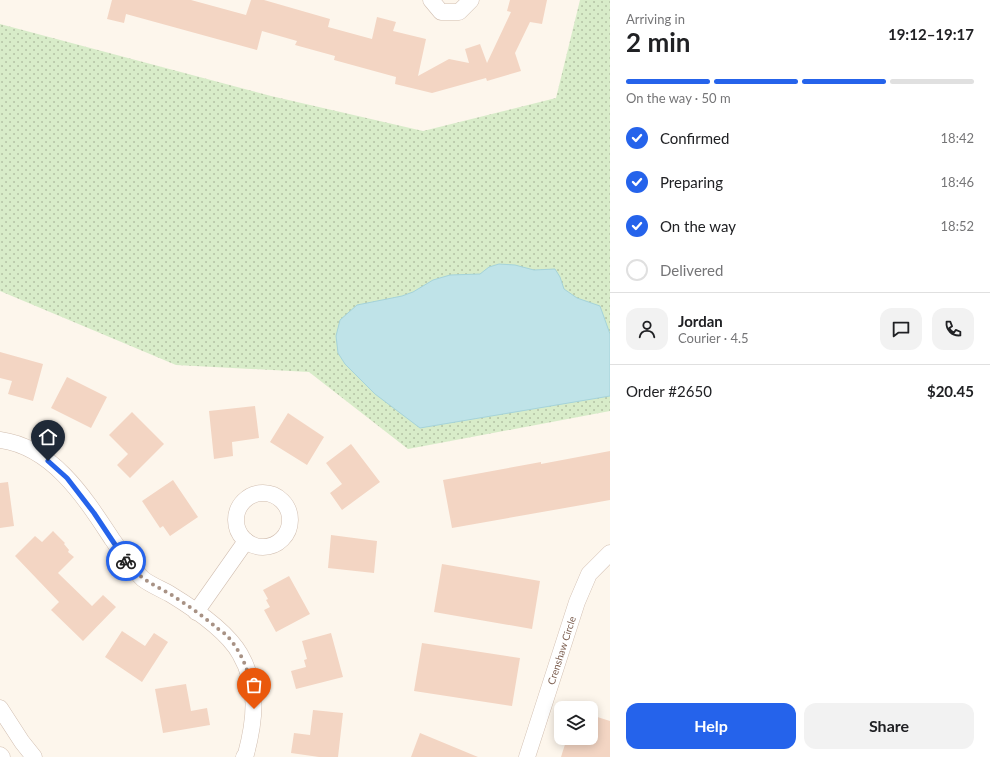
<!DOCTYPE html>
<html lang="en">
<head>
<meta charset="utf-8">
<style>
  :root { --surface:#fff; --page:#f2f2f2; --text:#202124; --muted:#757577; --line:#e0e0e0; --accent:#2563eb }
  body { margin:0; font-family:Lato,sans-serif; background:var(--page); color:var(--text); height:100vh; display:flex; flex-direction:column; font-size:15px; white-space:nowrap }
  * { box-sizing:border-box; margin:0 }
  p { font-size:13px; color:var(--muted) }
  .icon { flex:none; width:22px; height:22px; fill:none; stroke:currentColor; stroke-width:2; stroke-linecap:round; stroke-linejoin:round }
  .map { position:relative; flex:1; overflow:hidden }
  .details { display:flex; flex-direction:column; background:var(--surface); width:380px }
  .details>* { flex:none }
  .controls { position:absolute; left:554px; top:701px; display:grid; gap:8px }
  .controls a { display:grid; place-items:center; width:44px; height:44px; border-radius:8px; background:var(--surface); box-shadow:0 2px 10px #0003; font-size:20px }
  .pin { position:absolute; display:grid; place-items:center; width:34px; height:34px; color:#fff; margin:-41px -17px; border-radius:50% 50% 50% 0; rotate:-45deg; box-shadow:0 0 4px #0007 }
  .pin .icon { rotate:45deg }
  .courier { position:absolute; display:grid; place-items:center; width:40px; height:40px; margin:-20px; border:3px solid #2563eb; border-radius:50%; background:#fff; color:#222; box-shadow:0 1px 5px #0007 }
  .overview em { font-style:normal; font-weight:700 }
  .overview div { display:flex; flex-direction:column-reverse }
  .overview { display:flex; align-items:center; justify-content:space-between; height:68px; padding:0 16px }
  h1 { font-size:26px; font-weight:700; line-height:30px }
  .bar { display:grid; grid-template-columns:repeat(4,1fr); gap:6px 4px; align-content:center; height:48px; padding:0 16px }
  .bar i { height:5px; border-radius:3px; background:var(--line) }
  .bar .selected { background:var(--accent) }
  .bar p { grid-column:span 4 }
  .line { display:flex; align-items:center; gap:10px; padding:0 16px; border-top:1px solid var(--line) }
  .line div { flex:1 }
  .round { display:grid; place-items:center; flex:none; width:42px; height:42px; border-radius:12px; background:var(--page) }
  ol { padding:0 16px; list-style:none }
  li { display:flex; align-items:center; gap:12px; height:44px }
  li p { margin-inline-start:auto }
  li .icon { padding:4px; border-radius:50%; background:var(--accent); color:#fff; stroke-width:4 }
  li:last-child { color:var(--muted) }
  li i { width:22px; height:22px; border:2px solid var(--line); border-radius:50% }
  .button { display:flex; gap:8px; margin-top:auto; padding:8px 16px }
  .button a { flex:1; height:46px; border-radius:12px; background:var(--accent); color:#fff; font-size:16px; font-weight:700; line-height:46px; text-align:center }
  .button a+a { background:var(--page); color:var(--text) }
  main { display:flex; flex:1; min-height:0 }
  .map>svg:first-child { display:block }
  .green { fill:url(#green-dots) }
  .water { fill:#bfe3e8; stroke:#a5d3da }
  .building { fill:#f3d5c3 }
  .lines { fill:none; stroke-linecap:round; stroke-linejoin:round }
  .street-casing { stroke:#d1beb0; stroke-width:17 }
  .street { stroke:#fff; stroke-width:16 }
  .done { stroke:#a89285; stroke-width:4; stroke-dasharray:0 7.2 }
  .route { stroke:#2563eb; stroke-width:5 }
  .labels { text-anchor:middle; stroke-width:4; stroke-linejoin:round; paint-order:stroke }
  .street-label { font-size:10px; fill:#7a5c4d; stroke:#fffaf3 }
</style>
</head>
<body>
<main>
<div class="map">
<svg width="610" height="757" viewBox="0 0 610 757">
  <defs>
    <pattern id="green-dots" width="8" height="8" patternUnits="userSpaceOnUse"><rect width="8" height="8" fill="#d8ecc9"/><path d="M2 2h.1M6 6h.1" fill="none" stroke="#b4c2a5" stroke-width="1.8" stroke-linecap="round"/></pattern>
  </defs>
  <rect width="100%" height="100%" fill="#fdf6ec"/>
  <!-- green -->
  <path class="green" d="M580 0H610V411L408 449 309 372 176 365 0 291V24L271 96 423 131 556 98Z"/>
  <!-- water -->
  <path class="water" d="M499 264 515 265 534 270 555 269 560 277 564 289 577 298 600 306 610 334V396L420 428 375 394 345 364 338 353 336 336 340 320 357 305 402 296 413 292 433 280 450 275 480 274 489 267Z"/>
  <!-- building -->
  <path class="building" d="M112 0H191L246 15 251 0H264L330 19 328 27 372 39 377 17 396 22 393 31 426 39 418 76 449 59 469 63 465 49 480 44 487 63 511 12 507 11 510 0H547L542 24 530 22 515 53 521 71 487 81 486 78 432 93 395 84 396 77 334 60 335 56 295 45 297 41 262 31 257 50 126 14 124 23 107 19Z
    M0 352 43 364 33 401 8 394 12 381 0 378Z
    M67 377 107 397 91 428 51 408Z
    M255 406 259 438 232 442 233 456 214 459 209 411Z
    M132 412 164 444 130 478 117 465 128 454 109 435Z
    M288 413 324 437 307 465 270 442Z
    M351 444 380 482 342 510 330 493 342 484 326 463Z
    M610 451V500L452 528 443 480 541 462V464Z
    M173 480 198 517 170 536 163 526 160 528 142 501Z
    M8 482 14 526 0 528V483Z
    M53 531 65 543 64 544 69 550 68 552 74 557 58 573 92 606 103 595 116 607 83 641 51 610 59 602 15 556 35 536 42 542Z
    M331 535 377 541 374 573 328 568Z
    M442 564 540 581 532 629 434 612Z
    M289 576 310 614 276 632 264 610 270 607 266 600 268 599 263 590Z
    M122 631 145 646 154 633 168 642 142 682 105 657Z
    M331 633 343 677 296 689 291 671 306 667 304 660 307 659 302 641Z
    M422 643 520 658 512 706 414 691Z
    M186 684 191 711 207 708 210 725 163 733 155 689Z
    M313 710 343 713 338 757H319L291 753 294 733 310 735Z
    M591 715 610 721V757H561L567 738H591Z
    M420 733 478 757H411Z"/>
  <g class="lines">
    <!-- street casing -->
    <g class="street-casing">
      <g id="street">
        <path d="M431 0 441 12H459L471 0"/>
        <path d="M0 440C53 447 85 498 112 539 122 553 130 567 143 579 151 585 161 589 170 594 193 608 227 631 240 654 259 687 255 720 246 754L244 757"/>
        <circle cx="263" cy="520" r="27"/>
        <path d="M196 612 246 541"/>
        <path d="M0 708 22 742 34 757"/>
        <path d="M0 755 2 757"/>
        <path id="s1" d="M527 757 577 602 589 574 610 553"/>
      </g>
    </g>
    <!-- street -->
    <use href="#street" class="street"/>
  </g>
  <g class="lines">
    <!-- done -->
    <path class="done" d="M126 561C137 577 154 585 170 594 186 604 203 616 217 628 221 631 226 634 229 638 246 658 253 684 254 709"/>
    <!-- route -->
    <path class="route" d="M48 461 67 478 94 513 126 561"/>
  </g>
  <g class="labels">
    <!-- street labels -->
    <g class="street-label">
      <text dy="4" stroke="none"><textPath href="#s1" startOffset="112">Crenshaw Circle</textPath></text>
    </g>
  </g>
</svg>
<div class="controls">
<a><svg class="icon" aria-label="layers" viewBox="0 0 24 24"><path d="M12 4l9 5-9 5-9-5zM3 14l9 5 9-5"/></svg></a>
</div>
<div class="pin" style="left:254px;top:709px;background:#ea580c"><svg class="icon" aria-label="bag" viewBox="0 0 24 24"><path d="M5 8h14l-1 12H6zM9 8a3 3 0 0 1 6 0"/></svg></div>
<div class="pin" style="left:48px;top:461px;background:#1f2937"><svg class="icon" aria-label="home" viewBox="0 0 24 24"><path d="M3 11l9-7 9 7M6 9v11h12V9"/></svg></div>
<div class="courier" style="left:126px;top:561px"><svg class="icon" aria-label="bike" viewBox="0 0 24 24"><circle cx="6" cy="16" r="4"/><circle cx="18" cy="16" r="4"/><path d="M6 16l4-8h5l3 8M10 8l3 8H6M13 5h3"/></svg></div>
</div>
<section class="details">
<div class="overview"><div><h1>2 min</h1><p>Arriving in</p></div><em>19:12–19:17</em></div>
<div class="bar"><i class="selected"></i><i class="selected"></i><i class="selected"></i><i></i><p>On the way · 50 m</p></div>
<ol>
<li><svg class="icon" aria-label="check" viewBox="0 0 24 24"><path d="M5 12l5 5 9-10"/></svg>Confirmed<p>18:42</p></li>
<li><svg class="icon" aria-label="check" viewBox="0 0 24 24"><path d="M5 12l5 5 9-10"/></svg>Preparing<p>18:46</p></li>
<li><svg class="icon" aria-label="check" viewBox="0 0 24 24"><path d="M5 12l5 5 9-10"/></svg>On the way<p>18:52</p></li>
<li><i></i>Delivered</li>
</ol>
<div class="line" style="height:72px"><a class="round"><svg class="icon" aria-label="person" viewBox="0 0 24 24"><circle cx="12" cy="8" r="4"/><path d="M4 21q1-7 8-7t8 7"/></svg></a><div><b>Jordan</b><p>Courier · 4.5</p></div><a class="round"><svg class="icon" aria-label="chat" viewBox="0 0 24 24"><path d="M4 5h16v11H9l-5 4z"/></svg></a><a class="round"><svg class="icon" aria-label="phone" viewBox="0 0 24 24"><path d="M5 4h4l2 5-3 2q2 4 5 5l2-3 5 2v4C11 20 4 13 5 4z"/></svg></a></div>
<div class="line" style="height:52px"><div>Order #2650</div><b>$20.45</b></div>
<div class="button"><a>Help</a><a>Share</a></div>
</section>
</main>
</body>
</html>
